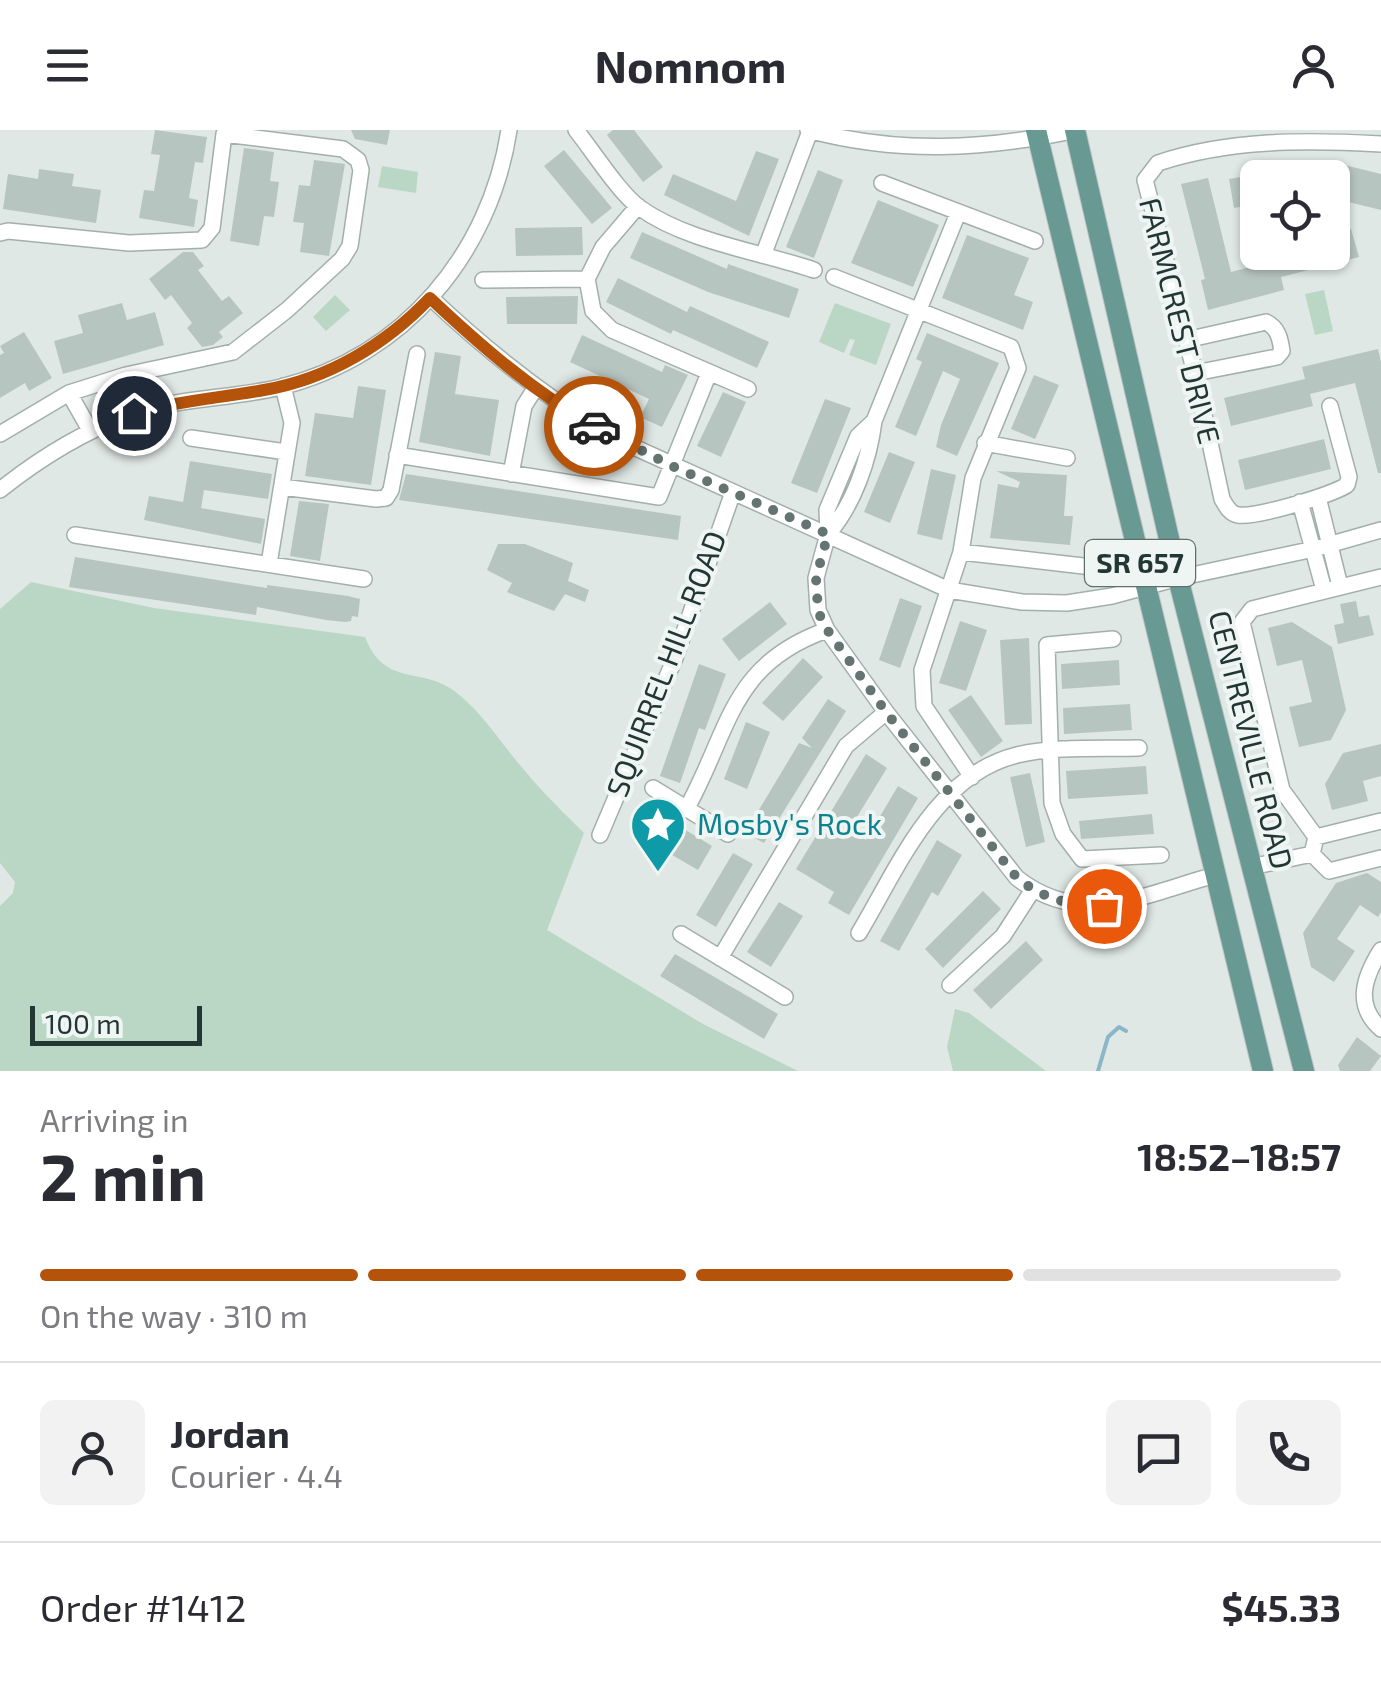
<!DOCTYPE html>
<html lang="en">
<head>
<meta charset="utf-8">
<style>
  :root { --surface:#fff; --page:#f2f2f3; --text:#2b2b33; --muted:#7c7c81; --line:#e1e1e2; --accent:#b45309 }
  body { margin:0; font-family:"Exo 2",sans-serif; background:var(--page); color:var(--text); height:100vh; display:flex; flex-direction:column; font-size:38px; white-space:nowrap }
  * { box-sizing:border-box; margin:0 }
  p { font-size:32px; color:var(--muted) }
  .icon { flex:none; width:55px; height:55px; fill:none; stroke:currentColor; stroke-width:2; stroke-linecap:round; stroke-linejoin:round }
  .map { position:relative; height:941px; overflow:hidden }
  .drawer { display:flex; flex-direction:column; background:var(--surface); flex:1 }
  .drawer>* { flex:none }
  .tools { position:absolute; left:1240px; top:30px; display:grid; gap:20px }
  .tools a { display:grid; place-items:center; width:110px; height:110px; border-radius:15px; background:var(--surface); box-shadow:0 2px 8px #0004; font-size:50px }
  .scale { position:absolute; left:30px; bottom:25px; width:172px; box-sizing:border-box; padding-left:10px; border:5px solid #223633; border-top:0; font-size:28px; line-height:35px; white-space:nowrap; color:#223633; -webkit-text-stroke:8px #eef5f3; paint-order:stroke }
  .pin { position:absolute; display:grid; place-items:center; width:85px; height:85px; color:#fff; margin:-42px; border:5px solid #fff; border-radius:50%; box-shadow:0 2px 10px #0007 }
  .courier { position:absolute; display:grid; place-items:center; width:100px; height:100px; margin:-50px; border:8px solid #b45309; border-radius:50%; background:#fff; color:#222; box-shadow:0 2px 12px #0007 }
  .overview em { font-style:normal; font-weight:700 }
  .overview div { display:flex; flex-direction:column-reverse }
  .overview { display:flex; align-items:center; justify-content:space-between; height:170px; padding:0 40px }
  h1 { font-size:65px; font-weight:700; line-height:75px }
  .bar { display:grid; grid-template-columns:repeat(4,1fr); gap:15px 10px; align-content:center; height:120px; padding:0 40px }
  .bar i { height:12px; border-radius:8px; background:var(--line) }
  .bar .current { background:var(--accent) }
  .bar p { grid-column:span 4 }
  .line { display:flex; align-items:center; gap:25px; padding:0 40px; border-top:2px solid var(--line) }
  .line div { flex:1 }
  .round { display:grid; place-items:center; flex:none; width:105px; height:105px; border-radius:15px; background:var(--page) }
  header { display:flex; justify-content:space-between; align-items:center; height:130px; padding:0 40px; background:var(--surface); font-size:45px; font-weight:700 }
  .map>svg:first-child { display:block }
  .green { fill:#bad7c5 }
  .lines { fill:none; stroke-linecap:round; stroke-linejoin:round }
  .stream { stroke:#8cb6c7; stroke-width:4 }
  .building { fill:#b7c5c1 }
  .minor-casing { stroke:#a3afac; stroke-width:18 }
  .major-casing { stroke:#bdc3c2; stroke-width:22 }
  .minor { stroke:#fff; stroke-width:15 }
  .major { stroke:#689993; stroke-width:20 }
  .done { stroke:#647471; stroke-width:10; stroke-dasharray:0 18 }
  .route { stroke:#b45309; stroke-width:12 }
  .labels { text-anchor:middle; stroke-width:8; stroke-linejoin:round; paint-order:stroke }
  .shield { fill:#eef5f3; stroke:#5f6f6d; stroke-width:2.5 }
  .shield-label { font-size:28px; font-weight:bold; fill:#223633 }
  .street-label { font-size:30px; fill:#223633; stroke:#eef5f3 }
  .culture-label { font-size:30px; fill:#0d838f; stroke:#eef5f3; text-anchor:start }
</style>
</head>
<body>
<header><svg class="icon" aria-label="menu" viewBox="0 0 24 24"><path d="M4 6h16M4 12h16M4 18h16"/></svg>Nomnom<svg class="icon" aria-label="person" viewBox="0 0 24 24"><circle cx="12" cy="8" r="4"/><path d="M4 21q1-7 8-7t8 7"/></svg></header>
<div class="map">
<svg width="1381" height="941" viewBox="0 0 1381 941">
  <rect width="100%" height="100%" fill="#dfe8e5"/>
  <!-- green -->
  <path class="green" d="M382 36 418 42 416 63 378 57Z
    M1324 160 1333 201 1315 205 1305 164Z
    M335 165 350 180 326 201 313 187Z
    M835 173 891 194 876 235 849 225 855 210 850 209 844 223 819 212Z
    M31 452 154 478 365 507C384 557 421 537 453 560 483 582 501 614 525 641 543 663 564 683 584 703L547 800 703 894 798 941H0V776L13 763 15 752 0 733V479Z
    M955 879 969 883 1046 941H953L947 917Z"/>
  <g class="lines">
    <!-- stream -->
    <path class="stream" d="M1098 941 1108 907 1119 897 1126 901"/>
  </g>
  <!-- building -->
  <path class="building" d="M155 0 207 7 203 33 195 32 189 68 198 70 194 97 139 88 144 60 154 61 160 25 151 24Z
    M351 0H390L387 15 355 9Z
    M613 0H634L663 37 643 52 607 5Z
    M244 18 274 22 270 51 279 52 274 87 264 86 259 116 230 111Z
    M564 20 612 78 592 94 544 36Z
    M756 21 779 29 749 106 664 65 673 44 736 71Z
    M314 30 345 34 329 126 300 122 304 93 293 92 299 55 310 56Z
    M1317 34 1319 48H1267V42Z
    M1340 34 1381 44V80L1332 68Z
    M39 39 74 44 72 56 101 60 96 93 3 79 8 44 38 49Z
    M818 40 843 50 814 128 786 117Z
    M1258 44V74L1234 78 1229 49Z
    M1208 48 1231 142 1277 130 1275 122H1332V104L1351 99 1359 127 1281 147 1284 160 1208 180 1201 150 1205 149 1181 54Z
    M878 70 939 95 913 157 851 133Z
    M582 97 583 125 516 126 515 98Z
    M642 102 727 139 728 134 799 159 789 188 708 162 630 128Z
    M967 105 1029 128 1014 165 1033 172 1023 200 942 168Z
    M183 122H193L204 136 198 140 222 171 229 166 243 183 219 202 223 207 213 215 202 217 187 198 192 193 171 165 165 170 149 149Z
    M618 148 687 182 690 176 769 212 757 238 673 200 671 204 606 172Z
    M578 166 577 194H507L506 167Z
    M122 173 127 190 155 182 164 215 63 244 54 211 83 203 78 185Z
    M24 202 52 248 29 261 25 253 0 268V225L4 223 0 216Z
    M927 203 999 233 957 326 936 317 941 295 960 249 943 241 916 306 895 297 922 232 916 229Z
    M582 205 662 242 665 235 688 245 662 297 640 287 649 269 570 232Z
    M1378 219 1381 232V343H1378L1355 253 1310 264 1313 276 1231 296 1224 268 1305 249 1302 237Z
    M435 222 461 226 455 264 499 270 490 326 419 312Z
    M1034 245 1059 255 1035 309 1011 299Z
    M358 256 386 260 371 355 305 346 315 283 353 288Z
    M723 262 746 272 721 327 697 316Z
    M825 269 851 278 817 363 791 353Z
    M1324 309 1331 339 1245 360 1238 330Z
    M889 322 915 332 890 393 864 382Z
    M190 331 272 344 268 369 204 360 201 378 265 389 261 414 144 390 149 366 183 372Z
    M931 339 956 345 942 410 917 404Z
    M996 341 1067 345 1064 386H1073L1070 415 990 408 998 354 1018 358 1020 352Z
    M406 344 681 386 678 410 399 370Z
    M299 371 329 374 320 431 290 426Z
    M498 414H525L573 433 568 451 589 460 585 472 565 464 554 481 507 462 512 453 487 440Z
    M75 427 267 458V455L348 466 360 469 358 487 352 486 351 491 345 492 326 490 257 477 256 485 69 457Z
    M900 468 922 476 900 538 879 530Z
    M1356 471 1359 487 1369 485 1374 505 1338 514 1334 495 1344 493 1340 474Z
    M770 472 787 494 739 531 722 509Z
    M960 491 987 500 966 561 939 553Z
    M1292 492 1332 517 1346 580 1331 610 1299 617 1289 577 1312 572 1302 530 1277 536 1268 498Z
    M1029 508 1032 594 1005 595 1000 510Z
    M803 528 823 547 783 591 762 573Z
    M1119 530 1120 555 1062 559 1061 534Z
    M699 534 726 544 705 600 699 598 680 653 660 646Z
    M971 565 1003 611 981 627 948 580Z
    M828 569 846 581 764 713 745 703 799 613 812 618 802 608Z
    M1130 574 1132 600 1064 604 1063 578Z
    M746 592 770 602 747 659 724 649Z
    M1381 614V646L1363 651 1368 671 1332 680 1325 654 1343 623Z
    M866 624 887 638 849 700 866 710 898 656 918 668 849 785 828 773 834 762 796 739Z
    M1146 636 1148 664 1068 669 1066 641Z
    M1030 643 1045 712 1026 717 1010 647Z
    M649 678 712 716 698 740 634 703Z
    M1152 684 1154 704 1081 709 1079 691Z
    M937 710 962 725 938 766 932 762 899 821 880 811Z
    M733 723 753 734 716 797 696 785Z
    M1367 743 1381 752V782L1378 787 1360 775 1337 809 1355 821 1334 852 1311 837 1303 803 1336 753Z
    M983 761 1001 779 943 838 925 819Z
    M779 772 803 786 771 837 747 822Z
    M1026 811 1043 830 991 879 973 860Z
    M675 824 778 884 764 909 660 846Z
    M1357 907 1381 926 1370 941H1340L1338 935Z"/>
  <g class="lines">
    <!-- minor casing -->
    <g class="minor-casing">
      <path id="minor" d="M576 0C592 20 620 64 640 78 688 112 758 121 814 140
        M808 0C898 24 985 20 1076 0
        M882 53 1035 111
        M638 76 603 117 587 149 593 181 612 200 748 259
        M0 103 8 101 129 113 202 110 212 98 224 4 343 19 358 30 361 40 350 116 342 129 287 180 233 222 126 245 69 263 0 304
        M764 123 810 1
        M834 147 1011 217 1018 238 973 348 961 422 922 540 924 576 972 647
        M483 150 587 149
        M431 168C487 221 547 269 614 308L949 460 1022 472 1067 473 1112 466 1178 448 1314 419 1381 400
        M1186 210 1266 192C1278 198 1280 208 1282 221L1277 227 1195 243
        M69 263 90 300
        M1330 276 1349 347 1347 355C1331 365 1256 388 1238 385 1230 384 1226 376 1222 369L1195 243 1145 50 1158 33C1229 9 1307 10 1381 14
        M874 291 958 83
        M191 308 286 322
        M985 313 1067 328
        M397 325 659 367 709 243
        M511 344 524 276 536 257
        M282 357 376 369 386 368 391 360 417 224
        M0 360C40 328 82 302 131 284 180 267 231 269 281 257 404 226 490 124 509 0
        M1318 367 1340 456
        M1300 372 1324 460
        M828 404C854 374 869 330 874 291L858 306 827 380 828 404 816 448 818 480 827 500 886 582 1017 748C1082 799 1145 764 1215 745
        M75 405 364 449
        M961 422 1092 437
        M269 434 292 293 283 256
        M1113 509 1047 515 1052 673 1063 704 1082 729 1161 725
        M653 658 728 704
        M687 678C730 600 730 534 827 500
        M600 705 675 528 733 362
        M1316 707 1282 660 1242 492 1252 479 1381 447
        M1312 724 1316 707 1381 691
        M1312 724 1329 741 1381 728
        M1251 737 1312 724
        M859 803C898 738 935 645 1017 625 1056 616 1099 619 1139 618
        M681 804 785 867
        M1381 820C1364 847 1354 875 1381 899
        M720 828 846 616 886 582
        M950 855 1003 806 1032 761"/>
    </g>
    <!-- major casing -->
    <g class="major-casing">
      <path id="major" d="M1036 0 1263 941
        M1075 0 1178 448 1304 941"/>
    </g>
    <!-- minor -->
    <use href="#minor" class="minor"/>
    <!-- major -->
    <use href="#major" class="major"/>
  </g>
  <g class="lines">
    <!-- done -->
    <path class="done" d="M594 296 672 336 828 404 816 448 818 480 823 494 886 582 1017 748C1042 768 1072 777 1104 776"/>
    <!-- route -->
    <path class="route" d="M134 283C177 271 220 268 264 260 328 249 385 215 430 168 481 216 534 262 594 296"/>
  </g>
  <!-- icons -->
  <defs>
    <g id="sight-pin" transform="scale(2.875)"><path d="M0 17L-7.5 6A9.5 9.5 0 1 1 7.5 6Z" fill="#0f9aa8" stroke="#eef5f3"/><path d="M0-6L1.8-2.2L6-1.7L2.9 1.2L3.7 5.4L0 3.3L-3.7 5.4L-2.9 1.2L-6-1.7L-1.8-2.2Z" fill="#fff"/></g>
  </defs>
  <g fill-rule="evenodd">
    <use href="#sight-pin" x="658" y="695"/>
  </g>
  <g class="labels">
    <!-- shield labels -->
    <rect class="shield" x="1085" y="410" width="110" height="46" rx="8"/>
    <g class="shield-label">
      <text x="1140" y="443">SR 657</text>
    </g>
    <!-- street labels -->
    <g class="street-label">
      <text transform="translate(1179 191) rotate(76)" y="10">FARMCREST DRIVE</text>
      <text transform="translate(667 534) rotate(-69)" y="10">SQUIRREL HILL ROAD</text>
      <text transform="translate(1250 610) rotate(76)" y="10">CENTREVILLE ROAD</text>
    </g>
    <!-- culture labels -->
    <g class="culture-label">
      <text x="697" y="705">Mosby's Rock</text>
    </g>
  </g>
</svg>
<div class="tools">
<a><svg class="icon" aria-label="locate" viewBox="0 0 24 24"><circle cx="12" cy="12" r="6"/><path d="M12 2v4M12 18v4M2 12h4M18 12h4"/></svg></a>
</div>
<div class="scale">100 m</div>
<div class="pin" style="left:1104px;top:776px;background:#ea580c"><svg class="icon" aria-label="bag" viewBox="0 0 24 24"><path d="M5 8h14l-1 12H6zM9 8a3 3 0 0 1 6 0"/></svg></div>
<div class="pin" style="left:134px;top:283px;background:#1f2937"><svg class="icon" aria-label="home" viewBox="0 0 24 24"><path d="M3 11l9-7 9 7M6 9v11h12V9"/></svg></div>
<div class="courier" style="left:594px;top:296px"><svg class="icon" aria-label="car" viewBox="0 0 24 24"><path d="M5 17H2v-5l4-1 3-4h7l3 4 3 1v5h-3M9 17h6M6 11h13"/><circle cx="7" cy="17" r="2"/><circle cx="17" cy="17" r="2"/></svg></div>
</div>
<section class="drawer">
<div class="overview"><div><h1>2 min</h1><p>Arriving in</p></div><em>18:52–18:57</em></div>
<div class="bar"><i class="current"></i><i class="current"></i><i class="current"></i><i></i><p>On the way · 310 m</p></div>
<div class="line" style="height:180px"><a class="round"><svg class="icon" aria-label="person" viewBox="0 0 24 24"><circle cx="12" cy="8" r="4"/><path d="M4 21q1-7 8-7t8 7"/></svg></a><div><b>Jordan</b><p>Courier · 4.4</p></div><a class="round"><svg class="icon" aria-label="chat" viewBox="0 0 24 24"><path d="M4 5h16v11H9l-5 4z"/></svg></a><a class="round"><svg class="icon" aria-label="phone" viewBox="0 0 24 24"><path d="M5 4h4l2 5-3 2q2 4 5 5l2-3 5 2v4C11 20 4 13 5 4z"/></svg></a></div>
<div class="line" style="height:130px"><div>Order #1412</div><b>$45.33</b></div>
</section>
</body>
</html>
